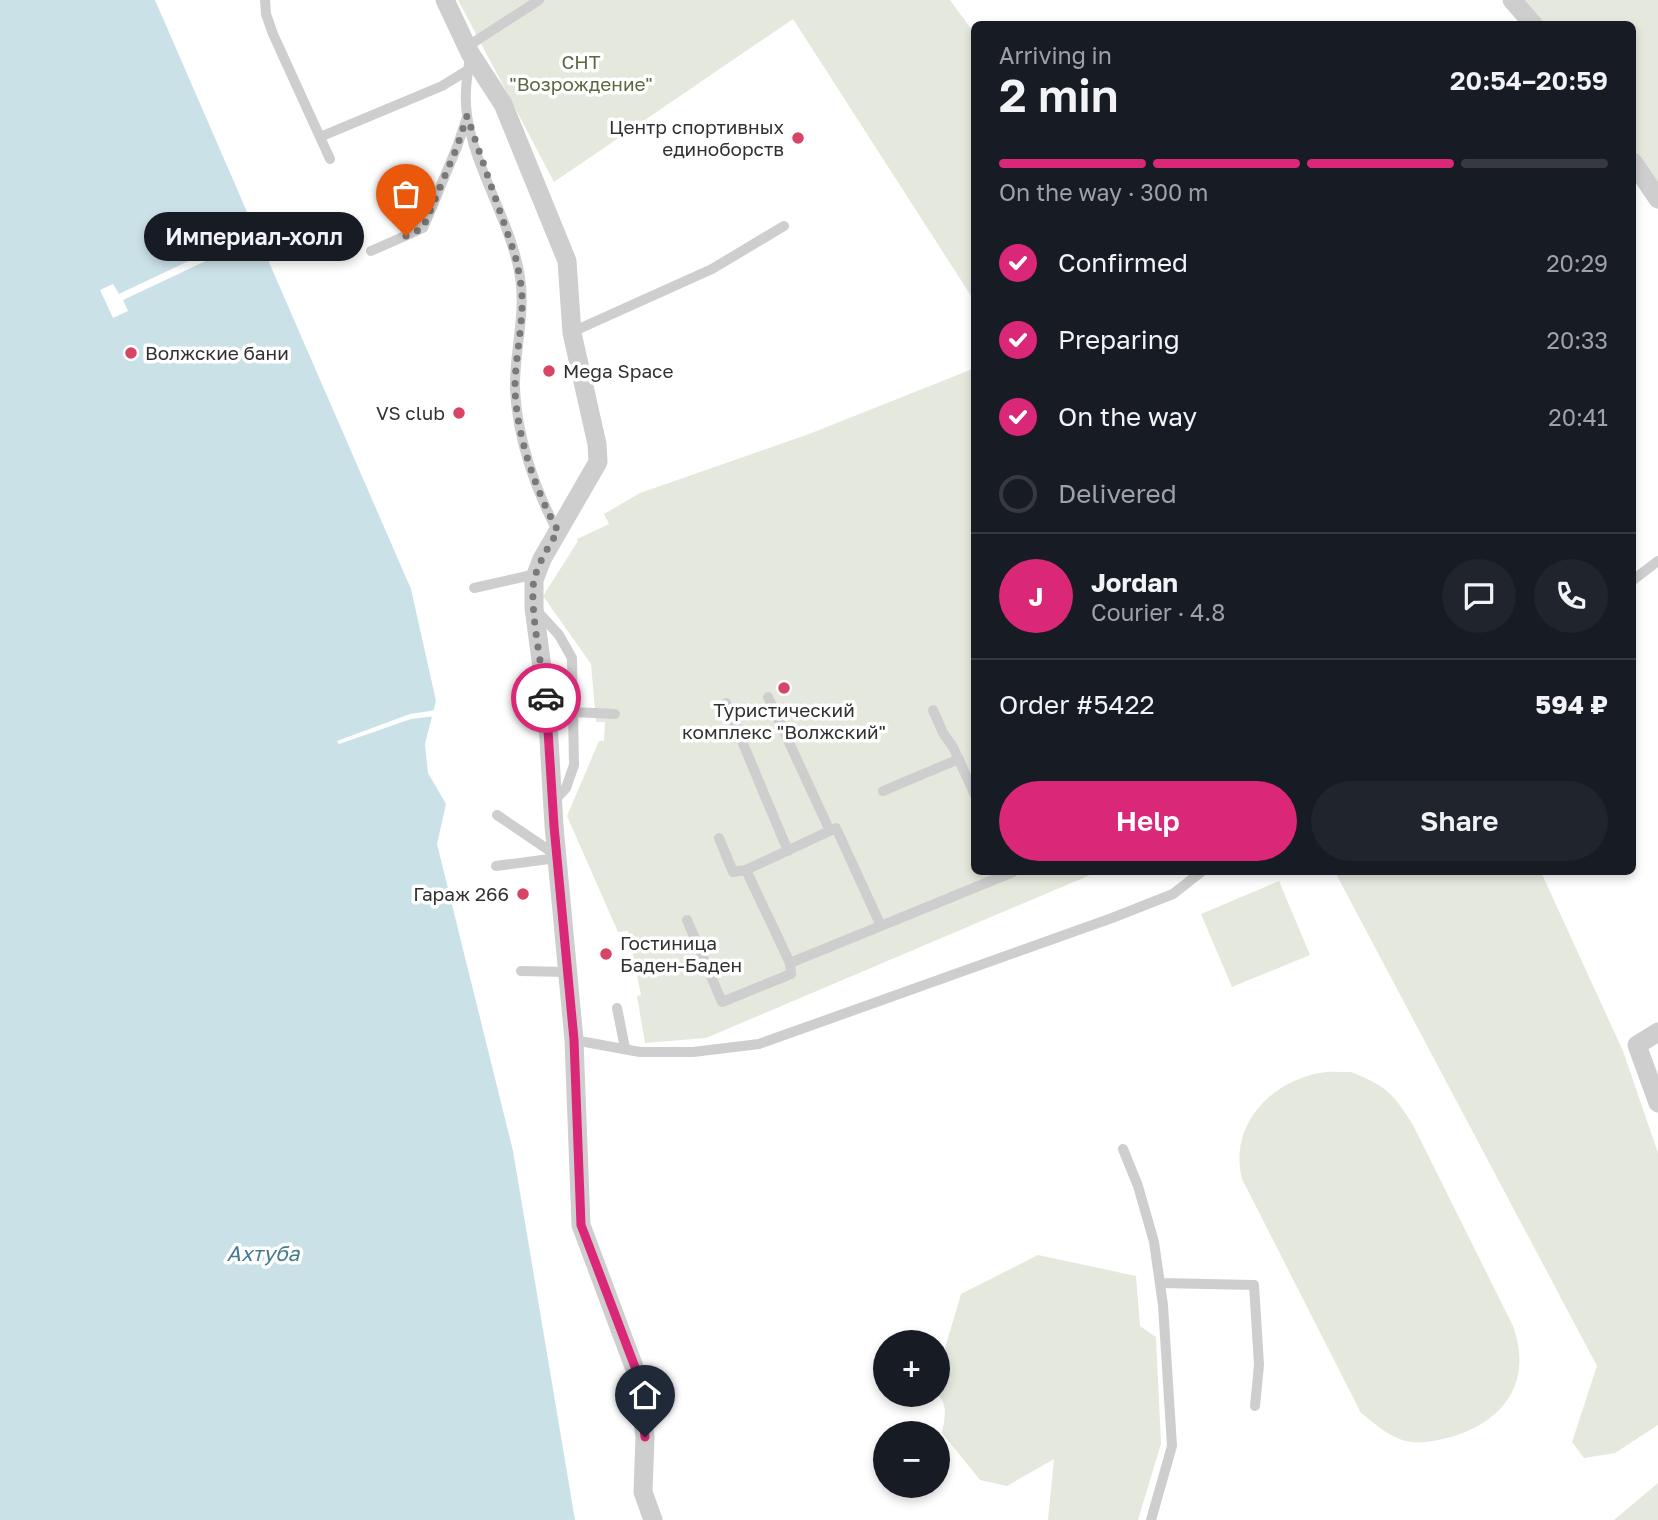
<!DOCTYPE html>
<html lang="en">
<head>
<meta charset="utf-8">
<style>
  :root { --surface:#171b24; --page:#20242c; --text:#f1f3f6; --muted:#9ea1a6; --line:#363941; --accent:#db2777 }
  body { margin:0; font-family:"Golos Text",sans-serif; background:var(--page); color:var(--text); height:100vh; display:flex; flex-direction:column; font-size:26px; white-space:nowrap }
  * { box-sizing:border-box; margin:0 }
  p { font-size:23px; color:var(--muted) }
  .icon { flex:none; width:38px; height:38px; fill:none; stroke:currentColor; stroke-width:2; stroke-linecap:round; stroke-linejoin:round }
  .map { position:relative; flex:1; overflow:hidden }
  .sheet { position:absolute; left:971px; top:21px; width:665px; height:854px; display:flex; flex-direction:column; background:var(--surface); border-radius:10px; box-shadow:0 4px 10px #0003 }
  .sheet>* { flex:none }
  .tools { position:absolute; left:873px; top:1330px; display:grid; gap:14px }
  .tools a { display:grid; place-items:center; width:77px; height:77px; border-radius:50%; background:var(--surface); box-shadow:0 4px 10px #0003; font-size:35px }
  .pin { position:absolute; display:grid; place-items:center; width:60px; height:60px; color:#fff; margin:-72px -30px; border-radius:50% 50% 50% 0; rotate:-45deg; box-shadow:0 0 7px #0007 }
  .pin .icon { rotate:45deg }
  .courier { position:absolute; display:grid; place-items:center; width:70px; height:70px; margin:-35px; border:5px solid #db2777; border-radius:50%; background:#fff; color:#222; box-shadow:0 2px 9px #0007 }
  .bubble { position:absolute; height:49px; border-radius:24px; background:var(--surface); box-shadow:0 4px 10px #0003; font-size:23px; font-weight:600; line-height:49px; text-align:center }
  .headline em { font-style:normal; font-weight:600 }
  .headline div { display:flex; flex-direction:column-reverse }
  .headline { display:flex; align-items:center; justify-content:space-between; height:119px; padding:0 28px }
  h1 { font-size:46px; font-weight:600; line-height:52px }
  .bar { display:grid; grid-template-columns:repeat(4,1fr); gap:10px 7px; align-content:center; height:84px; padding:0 28px }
  .bar i { height:9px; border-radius:5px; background:var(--line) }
  .bar .on { background:var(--accent) }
  .bar p { grid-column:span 4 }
  .line { display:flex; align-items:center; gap:18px; padding:0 28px; border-top:2px solid var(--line) }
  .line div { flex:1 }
  .round { display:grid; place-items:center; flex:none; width:74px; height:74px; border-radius:37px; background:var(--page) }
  ol { padding:0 28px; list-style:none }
  li { display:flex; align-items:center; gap:21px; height:77px }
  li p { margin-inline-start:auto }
  li .icon { padding:7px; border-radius:50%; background:var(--accent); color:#fff; stroke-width:4 }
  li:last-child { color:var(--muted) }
  li i { width:38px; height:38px; border:4px solid var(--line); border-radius:50% }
  .cta { display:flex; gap:14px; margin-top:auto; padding:14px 28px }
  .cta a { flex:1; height:80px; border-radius:42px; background:var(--accent); color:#fff; font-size:28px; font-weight:600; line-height:80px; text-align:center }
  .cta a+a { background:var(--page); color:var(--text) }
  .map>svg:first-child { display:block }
  .green { fill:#e5e9dd }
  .water { fill:#cbe1e8 }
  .pier { fill:#fff }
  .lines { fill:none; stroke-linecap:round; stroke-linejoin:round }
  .lane { stroke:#cecece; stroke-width:10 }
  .street { stroke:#cecece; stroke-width:19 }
  .done { stroke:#797979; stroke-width:7; stroke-dasharray:0 12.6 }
  .route { stroke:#db2777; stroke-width:9 }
  .poi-dot { fill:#d74464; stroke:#fff; stroke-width:2.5 }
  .labels { text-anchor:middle; stroke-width:7; stroke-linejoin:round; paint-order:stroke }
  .park-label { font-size:19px; fill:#5a6941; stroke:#fff }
  .poi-label { font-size:19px; fill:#313131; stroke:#fff; text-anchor:end }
  .water-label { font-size:21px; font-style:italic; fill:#457c8d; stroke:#fff }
</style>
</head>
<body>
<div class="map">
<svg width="1658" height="1520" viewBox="0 0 1658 1520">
  <rect width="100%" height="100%" fill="#fff"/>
  <!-- green -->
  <path class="green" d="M458 0H950L975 34V302L793 19 554 182Z
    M1524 0H1658V186L1633 148V24H1543Z
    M975 368V872H1097L706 1038 645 1043 637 996 641 995 628 931 618 932 567 816 599 741H604L605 722H596L591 664 543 596 578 541 577 539 609 524 604 514 640 493 809 434Z
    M1335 872H1541L1623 1051 1658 1153V1425L1615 1453 1584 1458 1572 1442 1597 1366Z
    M1279 881 1310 955 1232 987 1201 914Z
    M1351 1072C1386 1086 1393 1093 1413 1125L1513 1326C1533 1381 1505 1421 1451 1437 1436 1441 1417 1445 1402 1440 1387 1435 1374 1423 1361 1413L1242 1179C1229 1127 1268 1083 1319 1073 1329 1071 1341 1072 1351 1072Z
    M1038 1255 1136 1276 1140 1326 1156 1337 1161 1444 1138 1520H1048L1054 1459 1007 1486 980 1480 942 1433C944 1419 949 1406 938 1395V1372L961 1294Z
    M1658 1483V1520H1614Z"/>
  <!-- water -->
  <path class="water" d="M0 0H155L411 589 436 701 425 744 428 773 446 804 437 844 513 1151 575 1520H0Z"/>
  <!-- pier -->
  <path class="pier" d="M258 228 261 235 123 300 128 311 113 318 100 290 113 284 119 294Z
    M437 710 436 716 411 719 339 744 337 741 410 714Z"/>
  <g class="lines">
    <!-- lane -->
    <path class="lane" d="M265 0 266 14 273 34 330 159
      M468 46 539 0
      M470 57C467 77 464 95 467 115 474 168 512 224 520 277 526 315 514 352 515 389 517 437 535 490 558 532
      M320 137 442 86 468 70
      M371 251 423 228 457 147 467 117
      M572 332 712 269 784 226
      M1633 580 1658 561
      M474 588 536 574
      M537 611 559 635 572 658 574 765 566 788 553 802
      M768 697 830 831
      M726 703 788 851
      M933 710 943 733 953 747 975 795
      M573 712 615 714
      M883 791 959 759
      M497 815 556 855
      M719 838 733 872 746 870 790 963 1013 872
      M496 866 557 858
      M746 870 836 828 881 926
      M687 920 722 1002 791 974 790 963
      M521 971 567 972
      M617 1008 625 1048
      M574 1040 640 1052H693L759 1044 1112 918 1173 894 1201 872
      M1123 1149 1138 1186 1154 1242 1163 1305 1172 1446 1151 1520
      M1160 1283 1254 1285 1259 1365 1255 1406"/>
    <!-- street -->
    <path class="street" d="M445 0 470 53 503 104 567 261 572 333 597 444 598 462 542 559 534 580V608L547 705 554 826 574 1040 581 1225 637 1375 645 1437 643 1492 653 1520
      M1512 0 1533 24
      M1633 162 1658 199
      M1658 1032 1637 1045 1658 1103"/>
  </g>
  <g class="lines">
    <!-- done -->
    <path class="done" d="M406 236 423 228 457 147 467 116 515 255C519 272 523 290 522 308 521 335 515 362 515 388 516 434 536 492 558 531 549 546 538 563 534 580 529 606 542 669 546 698"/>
    <!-- route -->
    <path class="route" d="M546 698 554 826 574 1040 581 1225 638 1375 645 1437"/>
  </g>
  <!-- markers -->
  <g class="poi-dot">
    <circle cx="798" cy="138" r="7"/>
    <circle cx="131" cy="353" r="7"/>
    <circle cx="549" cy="371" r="7"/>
    <circle cx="459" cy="413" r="7"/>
    <circle cx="784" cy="688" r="7"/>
    <circle cx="523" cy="894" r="7"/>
    <circle cx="606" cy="954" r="7"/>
  </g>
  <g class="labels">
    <!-- park labels -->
    <g class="park-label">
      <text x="581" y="69">СНТ<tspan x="581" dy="22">"Возрождение"</tspan></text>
    </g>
    <!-- poi labels -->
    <g class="poi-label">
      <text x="784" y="134">Центр спортивных<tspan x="784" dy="22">единоборств</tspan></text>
      <text x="145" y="360" text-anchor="start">Волжские бани</text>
      <text x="563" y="378" text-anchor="start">Mega Space</text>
      <text x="445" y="420">VS club</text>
      <text x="784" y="717" text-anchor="middle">Туристический<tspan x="784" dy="22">комплекс "Волжский"</tspan></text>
      <text x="509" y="901">Гараж 266</text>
      <text x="620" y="950" text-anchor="start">Гостиница<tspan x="620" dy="22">Баден-Баден</tspan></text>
    </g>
    <!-- water labels -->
    <g class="water-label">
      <text x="263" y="1261">Ахтуба</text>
    </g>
  </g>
</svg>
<div class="tools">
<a>+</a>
<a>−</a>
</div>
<div class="pin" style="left:406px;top:236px;background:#ea580c"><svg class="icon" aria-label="bag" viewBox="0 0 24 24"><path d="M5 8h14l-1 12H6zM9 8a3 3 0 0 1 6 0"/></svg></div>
<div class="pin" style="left:645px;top:1437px;background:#1f2937"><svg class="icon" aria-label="home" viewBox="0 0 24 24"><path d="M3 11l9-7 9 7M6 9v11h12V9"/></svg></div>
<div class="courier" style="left:546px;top:698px"><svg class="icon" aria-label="car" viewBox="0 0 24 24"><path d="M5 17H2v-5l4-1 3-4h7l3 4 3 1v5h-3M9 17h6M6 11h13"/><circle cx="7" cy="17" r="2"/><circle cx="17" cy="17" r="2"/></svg></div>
<div class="bubble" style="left:144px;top:212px;width:220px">Империал-холл</div>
<section class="sheet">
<div class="headline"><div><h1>2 min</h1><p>Arriving in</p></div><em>20:54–20:59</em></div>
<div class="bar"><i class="on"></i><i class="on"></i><i class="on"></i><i></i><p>On the way · 300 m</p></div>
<ol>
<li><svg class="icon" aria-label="check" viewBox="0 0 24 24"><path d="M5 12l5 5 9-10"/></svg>Confirmed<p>20:29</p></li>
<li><svg class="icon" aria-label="check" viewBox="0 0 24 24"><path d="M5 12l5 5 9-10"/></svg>Preparing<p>20:33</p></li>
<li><svg class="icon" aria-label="check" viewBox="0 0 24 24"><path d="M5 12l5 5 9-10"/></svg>On the way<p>20:41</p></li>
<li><i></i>Delivered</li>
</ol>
<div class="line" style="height:126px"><b class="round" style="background:var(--accent);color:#fff">J</b><div><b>Jordan</b><p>Courier · 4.8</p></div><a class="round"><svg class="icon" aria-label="chat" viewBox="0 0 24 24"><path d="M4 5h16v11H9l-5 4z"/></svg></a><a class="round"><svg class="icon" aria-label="phone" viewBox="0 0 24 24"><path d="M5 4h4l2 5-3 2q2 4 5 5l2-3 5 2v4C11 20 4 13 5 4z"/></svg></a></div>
<div class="line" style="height:91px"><div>Order #5422</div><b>594 ₽</b></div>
<div class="cta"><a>Help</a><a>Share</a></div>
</section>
</div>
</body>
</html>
